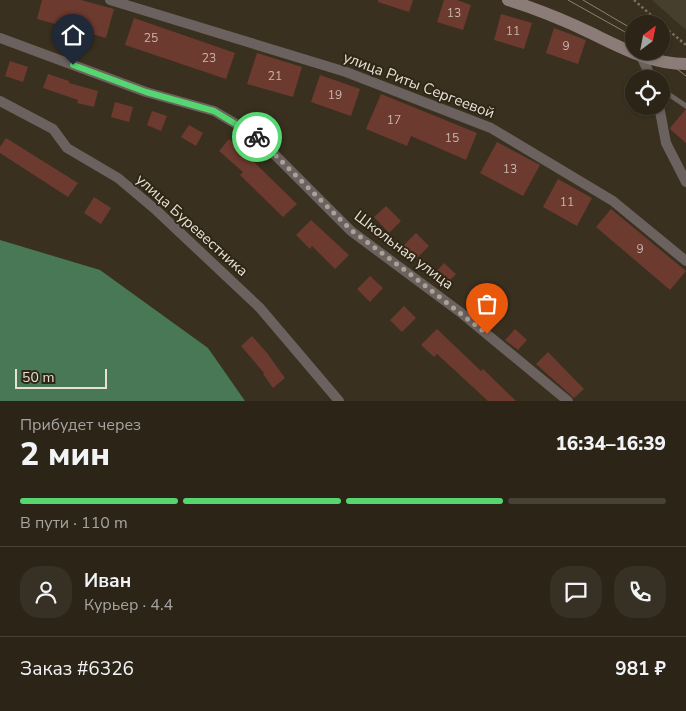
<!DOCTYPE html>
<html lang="ru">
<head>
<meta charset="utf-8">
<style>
  :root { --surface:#2b2417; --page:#373024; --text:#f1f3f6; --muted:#a6a4a1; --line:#474136; --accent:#56d671 }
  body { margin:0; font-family:"Nunito Sans",sans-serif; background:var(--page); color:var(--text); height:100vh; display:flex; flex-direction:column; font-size:19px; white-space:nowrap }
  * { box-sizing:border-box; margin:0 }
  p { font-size:16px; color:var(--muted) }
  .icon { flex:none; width:28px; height:28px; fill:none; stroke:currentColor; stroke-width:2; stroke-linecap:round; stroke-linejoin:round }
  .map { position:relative; height:401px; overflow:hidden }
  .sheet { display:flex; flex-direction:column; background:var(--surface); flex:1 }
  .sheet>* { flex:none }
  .needle { width:32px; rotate:32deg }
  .tools { position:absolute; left:625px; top:15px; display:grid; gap:10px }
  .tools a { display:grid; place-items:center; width:45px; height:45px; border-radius:50%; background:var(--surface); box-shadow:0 1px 4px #0004,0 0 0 1px var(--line); font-size:25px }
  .scale { position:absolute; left:15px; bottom:12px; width:92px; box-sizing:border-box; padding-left:5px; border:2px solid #e6e0d6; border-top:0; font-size:14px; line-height:18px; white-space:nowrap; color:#e6e0d6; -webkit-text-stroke:4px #2f2616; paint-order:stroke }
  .pin { position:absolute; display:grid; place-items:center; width:42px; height:42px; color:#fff; margin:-51px -21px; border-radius:50% 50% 50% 0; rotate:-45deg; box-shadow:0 0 5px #0007 }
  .pin .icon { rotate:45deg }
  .courier { position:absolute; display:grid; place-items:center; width:50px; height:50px; margin:-25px; border:4px solid #56d671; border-radius:50%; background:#fff; color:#222; box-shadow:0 1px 6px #0007 }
  .overview em { font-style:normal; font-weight:800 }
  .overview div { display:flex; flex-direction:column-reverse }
  .overview { display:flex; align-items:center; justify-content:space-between; height:85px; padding:0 20px }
  h1 { font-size:32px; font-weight:800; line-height:38px }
  .bar { display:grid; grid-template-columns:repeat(4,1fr); gap:8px 5px; align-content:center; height:60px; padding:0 20px }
  .bar i { height:6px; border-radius:4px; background:var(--line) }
  .bar .current { background:var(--accent) }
  .bar p { grid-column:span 4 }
  .line { display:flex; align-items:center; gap:12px; padding:0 20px; border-top:1px solid var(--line) }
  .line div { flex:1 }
  .round { display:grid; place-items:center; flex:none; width:52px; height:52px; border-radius:20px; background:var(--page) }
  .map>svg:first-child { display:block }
  .industrial { fill:#473f2e }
  .forest { fill:#487856 }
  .building { fill:#6d3a2f }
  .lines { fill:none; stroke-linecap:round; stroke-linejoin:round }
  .path { stroke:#787061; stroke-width:2.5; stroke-dasharray:2.5 2.5; stroke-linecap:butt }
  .service { stroke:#6b615e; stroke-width:5 }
  .minor { stroke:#6b615e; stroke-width:10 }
  .secondary { stroke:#8b7c77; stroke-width:12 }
  .tram { stroke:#8a8375; stroke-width:1 }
  .done { stroke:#a9a296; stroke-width:5; stroke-dasharray:0 9 }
  .route { stroke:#56d671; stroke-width:6 }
  .labels { text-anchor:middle; stroke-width:4; stroke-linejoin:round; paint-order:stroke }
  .number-label { font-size:12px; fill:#c8b6ac }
  .street-label { font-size:15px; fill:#e6e0d6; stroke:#2f2616 }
</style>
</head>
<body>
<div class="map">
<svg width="686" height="401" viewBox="0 0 686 401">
  <rect width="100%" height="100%" fill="#39301f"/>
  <!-- industrial -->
  <path class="industrial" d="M652 0H686V30Z"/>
  <!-- forest -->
  <path class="forest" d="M0 240 100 270 208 348 245 401H0Z"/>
  <!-- building -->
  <path class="building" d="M42 0H81L114 9 106 38 37 19Z
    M378 0H413L409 12 378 2Z
    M444 0H457L471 5 463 30 437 22Z
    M501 14 532 23 524 49 494 40Z
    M134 18 235 53 226 79 125 45Z
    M554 28 586 40 578 64 546 53Z
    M257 53 302 67 293 97 247 84Z
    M10 61 28 67 23 82 5 76Z
    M48 74 69 81V83L98 91 94 107 77 103 78 100 43 88Z
    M320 75 360 89 351 116 311 102Z
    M381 94 477 133 466 160 411 136 407 146 366 129Z
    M115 102 133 107 129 122 111 117Z
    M685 110H686V143L671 130 670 128Z
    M152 111 167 116 161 131 147 125Z
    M189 125 203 133 196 146 181 137Z
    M6 138 78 183 68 197 0 153V147Z
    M229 139 249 157 297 204 283 217 240 175 243 172 219 151Z
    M497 142 540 165 523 196 480 173Z
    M558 179 592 198 577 226 543 207Z
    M94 197 111 208 101 224 84 213Z
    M386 206 401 221 389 233 374 217Z
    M611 209 686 271 670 290 596 227Z
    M311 220 349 255 335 269 312 246 310 249 296 235Z
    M416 233 429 246 416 259 403 246Z
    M444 263 456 274 445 286 433 275Z
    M370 276 383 288 370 302 357 289Z
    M482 300 494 313 484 323 470 310Z
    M404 306 416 318 402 332 390 320Z
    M437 329 481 371 483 369 516 401H488L437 354 434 357 421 345Z
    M515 329 527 340 518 350 505 340Z
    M252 336 267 353 285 378 273 388 263 374 264 373 241 346Z
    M548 352 584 389 574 398 536 364Z"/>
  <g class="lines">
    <!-- path -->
    <path class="path" d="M634 0 661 24
      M661 24 686 45"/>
    <!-- service -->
    <path class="service" d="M661 89 686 106"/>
    <!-- minor -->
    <path class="minor" d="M110 0 346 72 491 128 613 201 686 261
      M0 38 146 92 214 111 255 135 351 231 460 312 568 401
      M641 56 652 79
      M0 101 53 129 67 148 118 178 156 210 260 308 339 401
      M659 106 666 143 686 182"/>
    <!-- secondary -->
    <path class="secondary" d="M508 0C537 9 564 20 591 33 622 48 651 64 686 64"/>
    <!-- tram -->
    <path class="tram" d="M568 0 634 37
      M583 0 634 30
      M654 51 686 76"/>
  </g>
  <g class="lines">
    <!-- done -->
    <path class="done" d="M257 137 351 230 410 274 487 334"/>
    <!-- route -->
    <path class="route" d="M73 65 146 92 214 111 257 137"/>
  </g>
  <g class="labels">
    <!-- number labels -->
    <g class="number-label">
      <text x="454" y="17">13</text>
      <text x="513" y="35">11</text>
      <text x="151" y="42">25</text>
      <text x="566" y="50">9</text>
      <text x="209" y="62">23</text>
      <text x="275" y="80">21</text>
      <text x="335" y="99">19</text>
      <text x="394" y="124">17</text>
      <text x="452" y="142">15</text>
      <text x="510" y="173">13</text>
      <text x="567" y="206">11</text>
      <text x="640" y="253">9</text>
    </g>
    <!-- street labels -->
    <g class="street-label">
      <text transform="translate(419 85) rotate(21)" y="5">улица Риты Сергеевой</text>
      <text transform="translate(192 225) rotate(42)" y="5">улица Буревестника</text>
      <text transform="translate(404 250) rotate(37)" y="5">Школьная улица</text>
    </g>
  </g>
</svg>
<div class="tools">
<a><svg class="needle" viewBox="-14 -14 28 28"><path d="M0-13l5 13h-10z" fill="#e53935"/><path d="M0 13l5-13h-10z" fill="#a6a4a1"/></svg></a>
<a><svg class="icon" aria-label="locate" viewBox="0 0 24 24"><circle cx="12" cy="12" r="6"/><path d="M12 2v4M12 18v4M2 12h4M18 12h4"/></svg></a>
</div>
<div class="scale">50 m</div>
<div class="pin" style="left:487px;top:334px;background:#ea580c"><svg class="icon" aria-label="bag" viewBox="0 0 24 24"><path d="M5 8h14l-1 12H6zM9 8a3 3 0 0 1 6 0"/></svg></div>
<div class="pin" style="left:73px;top:65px;background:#1f2937"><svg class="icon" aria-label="home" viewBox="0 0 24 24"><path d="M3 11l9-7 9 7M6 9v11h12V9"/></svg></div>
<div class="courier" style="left:257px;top:137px"><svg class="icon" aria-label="bike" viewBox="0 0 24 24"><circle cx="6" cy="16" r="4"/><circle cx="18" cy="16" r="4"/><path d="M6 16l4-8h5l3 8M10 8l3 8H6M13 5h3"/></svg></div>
</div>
<section class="sheet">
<div class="overview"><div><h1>2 мин</h1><p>Прибудет через</p></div><em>16:34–16:39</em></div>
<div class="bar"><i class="current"></i><i class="current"></i><i class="current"></i><i></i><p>В пути · 110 m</p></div>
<div class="line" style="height:90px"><a class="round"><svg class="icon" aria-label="person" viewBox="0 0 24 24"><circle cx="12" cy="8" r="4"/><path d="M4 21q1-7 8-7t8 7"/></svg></a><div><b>Иван</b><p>Курьер · 4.4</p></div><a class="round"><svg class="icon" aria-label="chat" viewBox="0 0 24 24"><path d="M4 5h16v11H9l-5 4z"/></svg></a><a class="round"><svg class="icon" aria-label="phone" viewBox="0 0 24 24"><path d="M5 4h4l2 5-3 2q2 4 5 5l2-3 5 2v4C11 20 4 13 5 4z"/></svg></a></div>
<div class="line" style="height:65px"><div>Заказ #6326</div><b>981 ₽</b></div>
</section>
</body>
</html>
